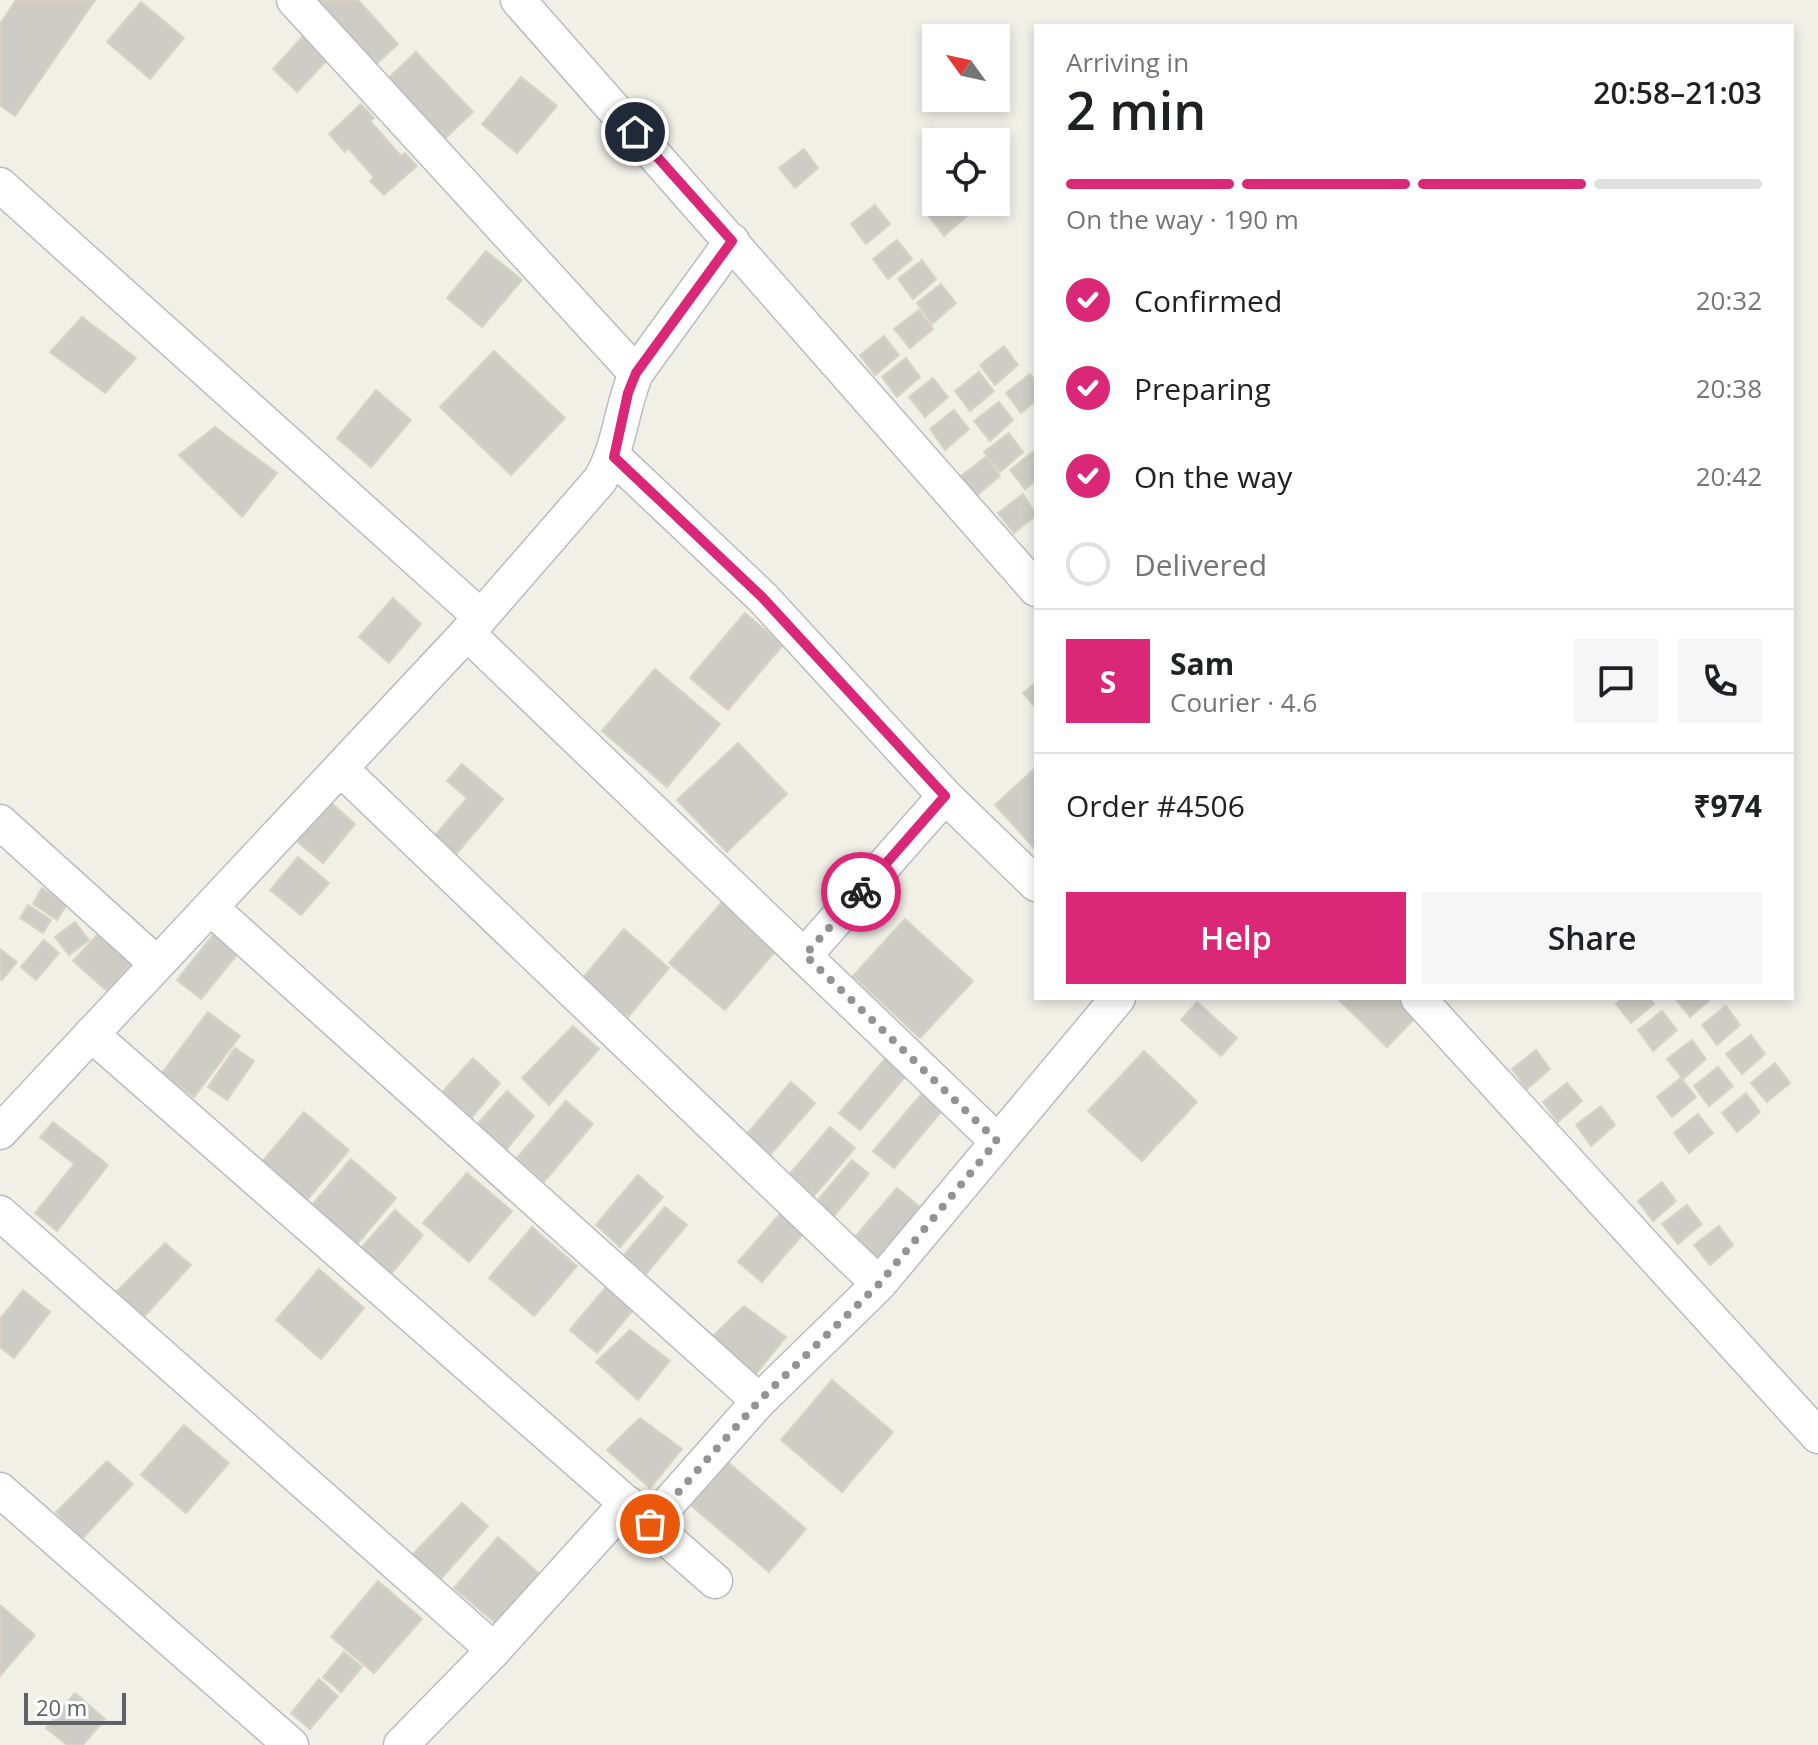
<!DOCTYPE html>
<html lang="en">
<head>
<meta charset="utf-8">
<style>
  :root { --surface:#fff; --page:#f6f6f6; --text:#202124; --muted:#757577; --line:#e0e0e0; --accent:#db2777 }
  body { margin:0; font-family:"Open Sans",sans-serif; background:var(--page); color:var(--text); height:100vh; display:flex; flex-direction:column; font-size:30px; white-space:nowrap }
  * { box-sizing:border-box; margin:0 }
  p { font-size:26px; color:var(--muted) }
  .icon { flex:none; width:44px; height:44px; fill:none; stroke:currentColor; stroke-width:2; stroke-linecap:round; stroke-linejoin:round }
  .map { position:relative; flex:1; overflow:hidden }
  .details { position:absolute; left:1034px; top:24px; width:760px; height:976px; display:flex; flex-direction:column; background:var(--surface); border-radius:0px; box-shadow:0 4px 12px #0003 }
  .details>* { flex:none }
  .needle { width:52px; rotate:303deg }
  .fabs { position:absolute; left:922px; top:24px; display:grid; gap:16px }
  .fabs a { display:grid; place-items:center; width:88px; height:88px; border-radius:0px; background:var(--surface); box-shadow:0 4px 12px #0003; font-size:40px }
  .scale { position:absolute; left:24px; bottom:20px; width:102px; box-sizing:border-box; padding-left:8px; border:4px solid #5e6168; border-top:0; font-size:22px; line-height:28px; white-space:nowrap; color:#5e6168; -webkit-text-stroke:6px #fff; paint-order:stroke }
  .pin { position:absolute; display:grid; place-items:center; width:68px; height:68px; color:#fff; margin:-34px; border:4px solid #fff; border-radius:50%; box-shadow:0 2px 8px #0007 }
  .courier { position:absolute; display:grid; place-items:center; width:80px; height:80px; margin:-40px; border:6px solid #db2777; border-radius:50%; background:#fff; color:#222; box-shadow:0 2px 10px #0007 }
  .head em { font-style:normal; font-weight:600 }
  .head div { display:flex; flex-direction:column-reverse }
  .head { display:flex; align-items:center; justify-content:space-between; height:136px; padding:0 32px }
  h1 { font-size:52px; font-weight:600; line-height:60px }
  .bar { display:grid; grid-template-columns:repeat(4,1fr); gap:12px 8px; align-content:center; height:96px; padding:0 32px }
  .bar i { height:10px; border-radius:6px; background:var(--line) }
  .bar .on { background:var(--accent) }
  .bar p { grid-column:span 4 }
  .line { display:flex; align-items:center; gap:20px; padding:0 32px; border-top:2px solid var(--line) }
  .line div { flex:1 }
  .round { display:grid; place-items:center; flex:none; width:84px; height:84px; border-radius:0px; background:var(--page) }
  ol { padding:0 32px; list-style:none }
  li { display:flex; align-items:center; gap:24px; height:88px }
  li p { margin-inline-start:auto }
  li .icon { padding:8px; border-radius:50%; background:var(--accent); color:#fff; stroke-width:4 }
  li:last-child { color:var(--muted) }
  li i { width:44px; height:44px; border:4px solid var(--line); border-radius:50% }
  .primary-button { display:flex; gap:16px; margin-top:auto; padding:16px 32px }
  .primary-button a { flex:1; height:92px; border-radius:0px; background:var(--accent); color:#fff; font-size:32px; font-weight:600; line-height:92px; text-align:center }
  .primary-button a+a { background:var(--page); color:var(--text) }
  .map>svg:first-child { display:block }
  .building { fill:#cecdc5; stroke:#d7d2c4; stroke-width:2 }
  .lines { fill:none; stroke-linecap:round; stroke-linejoin:round }
  .minor-casing { stroke:#b9bbc1; stroke-width:37 }
  .minor { stroke:#fff; stroke-width:34 }
  .done { stroke:#919394; stroke-width:8; stroke-dasharray:0 14.4 }
  .route { stroke:#db2777; stroke-width:10 }
</style>
</head>
<body>
<div class="map">
<svg width="1818" height="1745" viewBox="0 0 1818 1745">
  <rect width="100%" height="100%" fill="#f1f0e7"/>
  <!-- building -->
  <path class="building" d="M16 0H95L15 116 0 105V24Z
    M302 0H358L398 44 368 72Z
    M141 2 184 38 150 79 107 42Z
    M305 34 330 57 297 92 273 69Z
    M416 52 473 112 440 143 383 83Z
    M521 77 557 106 517 153 482 124Z
    M361 104 374 118 370 121 401 156 405 153 417 166 384 195 370 181 374 177 348 148 345 152 329 134Z
    M804 149 818 168 795 188 779 168Z
    M947 202H957L968 215 944 236 929 216Z
    M875 205 890 224 866 244 851 224Z
    M897 240 912 259 888 279 873 259Z
    M486 251 522 280 482 327 447 298Z
    M922 260 936 279 913 299 898 279Z
    M941 284 956 303 932 324 917 303Z
    M919 310 933 329 910 348 894 329Z
    M82 317 136 358 105 393 50 352Z
    M884 336 899 355 875 375 860 355Z
    M1004 346 1018 365 995 385 980 365Z
    M494 351 565 418 511 475 440 407Z
    M906 358 920 377 897 397 882 377Z
    M979 372 994 391 970 411 955 391Z
    M1030 374 1036 382V401L1021 413 1006 393Z
    M933 378 948 397 925 417 909 397Z
    M376 390 411 420 371 467 337 438Z
    M999 402 1013 420 990 441 974 421Z
    M954 410 969 429 945 450 930 429Z
    M215 427 277 473 242 517 179 455Z
    M1009 433 1023 452 1000 472 984 452Z
    M1034 451 1036 480 1025 489 1010 470Z
    M986 457 1000 476 976 496 961 476Z
    M1023 494 1036 515 1014 533 998 513Z
    M393 598 421 624 389 663 359 637Z
    M745 613 783 645 728 710 690 678Z
    M655 669 720 724 667 787 602 731Z
    M1036 682V708L1023 693Z
    M738 743 787 794 727 852 677 800Z
    M462 764 503 799 452 859 431 840 467 798 447 781Z
    M1036 767V850L995 805Z
    M327 799 355 824 323 863 293 838Z
    M298 857 329 883 301 915 270 890Z
    M42 888 67 904 57 920 33 904Z
    M723 901 778 948 725 1010 669 963Z
    M28 905 51 920 43 933 20 918Z
    M905 919 973 981 920 1038 853 976Z
    M75 922 89 940 69 955 55 937Z
    M624 929 669 968 628 1017 583 978Z
    M101 931 134 961 107 991 73 961Z
    M216 931 240 951 201 999 177 980Z
    M44 940 59 953 36 980 21 967Z
    M0 949 17 962 2 980 0 978Z
    M1337 998H1399L1417 1016 1387 1047Z
    M1623 998H1650L1654 1004 1631 1023 1616 1004Z
    M1675 998H1712L1690 1017Z
    M1197 1002 1237 1038 1221 1056 1181 1020Z
    M1726 1006 1740 1025 1717 1045 1702 1025Z
    M1662 1011 1677 1030 1653 1051 1638 1030Z
    M208 1012 240 1036 194 1097 162 1073Z
    M573 1026 599 1049 549 1105 522 1078Z
    M1751 1035 1765 1054 1742 1074 1726 1054Z
    M1692 1040 1706 1059 1683 1079 1667 1059Z
    M235 1048 254 1061 227 1100 208 1087Z
    M1536 1050 1550 1069 1527 1089 1512 1069Z
    M1144 1051 1197 1102 1142 1161 1088 1111Z
    M890 1053 911 1070 860 1130 839 1113Z
    M473 1058 500 1083 468 1122 438 1097Z
    M1775 1063 1790 1083 1767 1102 1751 1083Z
    M1718 1067 1733 1086 1709 1106 1694 1086Z
    M1681 1078 1696 1097 1672 1117 1657 1097Z
    M791 1082 815 1103 764 1162 740 1142Z
    M1567 1083 1582 1101 1558 1122 1543 1102Z
    M925 1090 945 1107 894 1168 873 1151Z
    M507 1091 534 1116 502 1155 472 1130Z
    M1746 1093 1760 1112 1737 1132 1722 1113Z
    M566 1101 593 1124 544 1182 517 1158Z
    M1601 1106 1615 1125 1591 1146 1576 1125Z
    M304 1112 349 1150 306 1201 261 1163Z
    M1698 1114 1713 1133 1689 1153 1674 1133Z
    M53 1122 108 1165 57 1231 35 1213 74 1164 40 1137Z
    M830 1127 855 1148 806 1205 781 1184Z
    M351 1159 396 1198 353 1249 308 1210Z
    M852 1160 869 1174 829 1222 812 1207Z
    M467 1173 512 1211 469 1262 423 1223Z
    M638 1175 663 1197 620 1247 596 1225Z
    M1662 1182 1676 1201 1653 1221 1638 1201Z
    M897 1188 926 1212 879 1269 849 1244Z
    M1687 1205 1702 1224 1678 1244 1662 1224Z
    M665 1207 687 1225 646 1274 624 1255Z
    M785 1208 808 1228 762 1282 738 1262Z
    M395 1210 423 1235 391 1274 360 1249Z
    M1719 1226 1733 1245 1710 1265 1694 1245Z
    M532 1227 577 1266 534 1316 489 1278Z
    M165 1243 191 1265 141 1320 114 1294Z
    M319 1269 364 1308 321 1359 276 1320Z
    M611 1281 638 1304 597 1353 570 1330Z
    M23 1290 50 1312 14 1358 0 1347V1319Z
    M744 1306 786 1337 754 1376 711 1338Z
    M630 1330 670 1361 638 1400 596 1362Z
    M832 1380 893 1432 842 1492 781 1440Z
    M640 1418 682 1449 650 1488 607 1450Z
    M184 1425 229 1463 186 1513 141 1475Z
    M723 1458 806 1529 769 1572 687 1502Z
    M107 1461 133 1484 82 1539 56 1512Z
    M462 1503 488 1526 438 1582 412 1555Z
    M498 1537 542 1576 499 1626 454 1588Z
    M378 1581 422 1619 374 1673 331 1637Z
    M0 1605 35 1635 0 1676Z
    M344 1652 362 1667 341 1692 323 1677Z
    M319 1679 338 1696 310 1729 291 1713Z
    M75 1693 105 1719 83 1745H67L46 1728Z"/>
  <g class="lines">
    <!-- minor casing -->
    <g class="minor-casing">
      <path id="minor" d="M294 0 636 373
        M518 0 1036 589
        M0 185 481 617
        M614 457 762 597 945 796 1036 884
        M467 633 997 1141
        M341 769 879 1284
        M0 822 156 963
        M211 908 759 1401
        M805 955 945 796
        M1418 998 1818 1436
        M91 1034 715 1581
        M0 1132 467 633 600 480C620 447 621 409 636 373L732 241
        M0 1213 494 1650
        M0 1490 291 1745
        M650 1524 759 1401 879 1284 1118 998
        M401 1745 494 1650 627 1503"/>
    </g>
    <!-- minor -->
    <use href="#minor" class="minor"/>
  </g>
  <g class="lines">
    <!-- done -->
    <path class="done" d="M650 1524 759 1401 879 1284 997 1141 805 955 861 892"/>
    <!-- route -->
    <path class="route" d="M635 132 732 241 636 373 628 393 614 457 762 597 945 796 861 892"/>
  </g>
</svg>
<div class="fabs">
<a><svg class="needle" viewBox="-14 -14 28 28"><path d="M0-13l5 13h-10z" fill="#e53935"/><path d="M0 13l5-13h-10z" fill="#757577"/></svg></a>
<a><svg class="icon" aria-label="locate" viewBox="0 0 24 24"><circle cx="12" cy="12" r="6"/><path d="M12 2v4M12 18v4M2 12h4M18 12h4"/></svg></a>
</div>
<div class="scale">20 m</div>
<div class="pin" style="left:650px;top:1524px;background:#ea580c"><svg class="icon" aria-label="bag" viewBox="0 0 24 24"><path d="M5 8h14l-1 12H6zM9 8a3 3 0 0 1 6 0"/></svg></div>
<div class="pin" style="left:635px;top:132px;background:#1f2937"><svg class="icon" aria-label="home" viewBox="0 0 24 24"><path d="M3 11l9-7 9 7M6 9v11h12V9"/></svg></div>
<div class="courier" style="left:861px;top:892px"><svg class="icon" aria-label="bike" viewBox="0 0 24 24"><circle cx="6" cy="16" r="4"/><circle cx="18" cy="16" r="4"/><path d="M6 16l4-8h5l3 8M10 8l3 8H6M13 5h3"/></svg></div>
<section class="details">
<div class="head"><div><h1>2 min</h1><p>Arriving in</p></div><em>20:58–21:03</em></div>
<div class="bar"><i class="on"></i><i class="on"></i><i class="on"></i><i></i><p>On the way · 190 m</p></div>
<ol>
<li><svg class="icon" aria-label="check" viewBox="0 0 24 24"><path d="M5 12l5 5 9-10"/></svg>Confirmed<p>20:32</p></li>
<li><svg class="icon" aria-label="check" viewBox="0 0 24 24"><path d="M5 12l5 5 9-10"/></svg>Preparing<p>20:38</p></li>
<li><svg class="icon" aria-label="check" viewBox="0 0 24 24"><path d="M5 12l5 5 9-10"/></svg>On the way<p>20:42</p></li>
<li><i></i>Delivered</li>
</ol>
<div class="line" style="height:144px"><b class="round" style="background:var(--accent);color:#fff">S</b><div><b>Sam</b><p>Courier · 4.6</p></div><a class="round"><svg class="icon" aria-label="chat" viewBox="0 0 24 24"><path d="M4 5h16v11H9l-5 4z"/></svg></a><a class="round"><svg class="icon" aria-label="phone" viewBox="0 0 24 24"><path d="M5 4h4l2 5-3 2q2 4 5 5l2-3 5 2v4C11 20 4 13 5 4z"/></svg></a></div>
<div class="line" style="height:104px"><div>Order #4506</div><b>₹974</b></div>
<div class="primary-button"><a>Help</a><a>Share</a></div>
</section>
</div>
</body>
</html>
